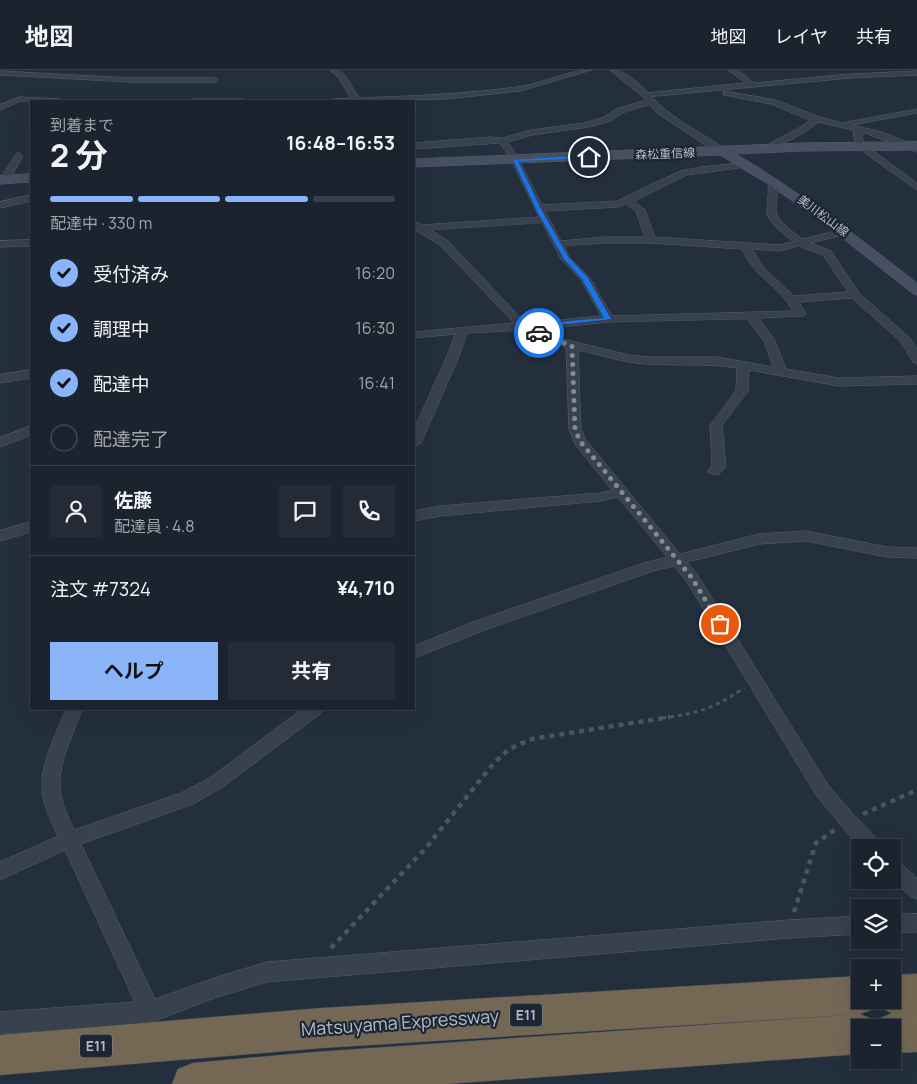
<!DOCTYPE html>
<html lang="ja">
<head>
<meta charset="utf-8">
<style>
  :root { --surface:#1b232e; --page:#242b36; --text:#f1f3f6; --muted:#a0a4aa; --line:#39404a; --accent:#8ab4f8 }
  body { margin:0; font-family:Manrope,"Noto Sans JP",sans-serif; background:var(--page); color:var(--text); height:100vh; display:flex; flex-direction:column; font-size:19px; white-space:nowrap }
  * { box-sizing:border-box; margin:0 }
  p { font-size:16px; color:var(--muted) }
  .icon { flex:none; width:28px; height:28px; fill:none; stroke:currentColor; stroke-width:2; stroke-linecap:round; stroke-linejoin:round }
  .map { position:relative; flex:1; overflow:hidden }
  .side { position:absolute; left:30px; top:30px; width:385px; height:610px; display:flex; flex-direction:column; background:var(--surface); border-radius:0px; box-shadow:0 5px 20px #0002,0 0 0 1px var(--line) }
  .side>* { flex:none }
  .buttons { position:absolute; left:851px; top:769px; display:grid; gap:10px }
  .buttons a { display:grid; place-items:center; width:50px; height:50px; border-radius:0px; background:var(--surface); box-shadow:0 5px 20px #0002,0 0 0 1px var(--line); font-size:25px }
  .pin { position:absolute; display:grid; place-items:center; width:42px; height:42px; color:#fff; margin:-21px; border:2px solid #fff; border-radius:50%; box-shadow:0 1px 5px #0007 }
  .courier { position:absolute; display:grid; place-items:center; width:50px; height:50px; margin:-25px; border:4px solid #1a73e8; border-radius:50%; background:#fff; color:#222; box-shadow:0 1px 6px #0007 }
  .summary em { font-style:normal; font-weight:700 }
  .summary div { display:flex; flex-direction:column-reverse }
  .summary { display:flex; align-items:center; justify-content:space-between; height:85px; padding:0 20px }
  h1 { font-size:32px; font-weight:700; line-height:38px }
  .bar { display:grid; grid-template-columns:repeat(4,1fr); gap:8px 5px; align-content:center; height:60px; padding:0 20px }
  .bar i { height:6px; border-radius:4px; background:var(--line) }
  .bar .current { background:var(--accent) }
  .bar p { grid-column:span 4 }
  .line { display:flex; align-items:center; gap:12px; padding:0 20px; border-top:1px solid var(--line) }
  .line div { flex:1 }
  .round { display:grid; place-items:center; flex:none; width:52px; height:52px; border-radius:0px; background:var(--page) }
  ol { padding:0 20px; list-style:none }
  li { display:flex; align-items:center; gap:15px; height:55px }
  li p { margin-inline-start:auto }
  li .icon { padding:5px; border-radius:50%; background:var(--accent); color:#111; stroke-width:4 }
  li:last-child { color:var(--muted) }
  li i { width:28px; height:28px; border:2px solid var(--line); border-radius:50% }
  .cta { display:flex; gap:10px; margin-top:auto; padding:10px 20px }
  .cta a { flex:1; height:58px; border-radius:0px; background:var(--accent); color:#111; font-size:20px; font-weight:700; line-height:58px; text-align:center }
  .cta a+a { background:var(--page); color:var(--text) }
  header { display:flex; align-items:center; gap:30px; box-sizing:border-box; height:70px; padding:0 25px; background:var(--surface); border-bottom:1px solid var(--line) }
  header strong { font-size:24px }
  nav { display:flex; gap:28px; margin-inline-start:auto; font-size:18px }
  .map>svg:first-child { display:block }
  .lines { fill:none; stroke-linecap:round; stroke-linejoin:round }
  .minor-casing { stroke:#565f6c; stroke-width:1 }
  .tertiary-casing { stroke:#565f6c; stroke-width:1 }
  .secondary-casing { stroke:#565f6c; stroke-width:1 }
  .motorway-casing { stroke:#434c59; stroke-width:1 }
  .path-far1 { stroke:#44595c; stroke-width:3; stroke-dasharray:4 4; stroke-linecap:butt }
  .path { stroke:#44595c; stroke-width:4.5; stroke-dasharray:5 5; stroke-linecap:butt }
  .minor { fill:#38414e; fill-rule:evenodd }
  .tertiary { fill:#38414e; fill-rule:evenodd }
  .secondary { fill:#465061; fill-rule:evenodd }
  .motorway { fill:#746855; fill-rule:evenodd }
  .route { fill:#1a73e8 }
  .done { stroke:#828b98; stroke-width:5; stroke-dasharray:0 9 }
  .labels { text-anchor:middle; stroke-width:4.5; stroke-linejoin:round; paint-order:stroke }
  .far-street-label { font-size:12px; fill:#b4bcc9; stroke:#1d2633 }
  .shield { fill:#1d2633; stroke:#878f9c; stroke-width:1 }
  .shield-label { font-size:14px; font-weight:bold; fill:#b4bcc9 }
  .near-street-label { font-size:18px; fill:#b4bcc9; stroke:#1d2633 }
</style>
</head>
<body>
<header>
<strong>地図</strong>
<nav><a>地図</a><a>レイヤ</a><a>共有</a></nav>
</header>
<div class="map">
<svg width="917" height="1014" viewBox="0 0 917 1014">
  <rect width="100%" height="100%" fill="#242f3e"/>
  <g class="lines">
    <!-- minor casing -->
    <g class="minor-casing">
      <path id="minor" d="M330 0H338L345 5 359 28C412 26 464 24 517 17 542 14 566 0 592 0L520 21 446 29 330 31 334 29 351 28 339 8Z
        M729 0H738L754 13 850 4 917 1V5L850 8 646 27 642 25 646 23 745 13Z
        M0 1 130 8H214L218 10 214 12H130L0 5Z
        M724 21 776 30 819 47 842 53 917 39V43L852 55 882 62 917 76V82L862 62 863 73 917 113V120L858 78 855 74 853 60 818 52 805 62 778 76 777 80H771L769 75 770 73 799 58 810 50 771 34 724 25Z
        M20 27 59 29 63 31H21L0 40V35Z
        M193 29H242L246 31H192Z
        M651 29H654V33L622 43 610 51 588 57 532 65 508 72 519 90 542 135 617 131 680 101 701 97 748 92V96L745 97 687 105 634 131 645 140 655 167 779 175 793 172C784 163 765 152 767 138 768 129 769 121 768 111L770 109H776C781 122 775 129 776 140 776 151 794 162 802 169L844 159 847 160V164L810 173 831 181 859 223 910 268 917 279V294L913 292 901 272 852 228 799 232 806 244 804 246 759 248 775 271 786 299 839 308 917 306V314L839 316 749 300 748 321 722 355 726 397 719 404 714 405 707 401 712 396 710 355 736 321 737 298C707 293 677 296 647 294 623 293 601 285 578 280L581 359 586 370 680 484 759 464 806 461 887 477 917 478V488L887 487 806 471 759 474 687 492 697 504 828 715 854 745 880 772 882 778H860L816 725 687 512 674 496 653 501 485 560 414 588V576L473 552 644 493 667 487 618 427 600 431 440 446 414 451V441L440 436 600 423 612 420 575 374 569 359 566 277 554 273 524 260 467 263 460 284 421 373 414 377V359L448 284 455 264 414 268V262L514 253 440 175 415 160 414 151 422 155 539 147 511 90 500 73 414 79V73L490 67 503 68 531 60 584 53 604 47 616 39ZM626 134 636 141 645 167H605L561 171 545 141 618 137ZM542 153 561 189 581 210 601 246 529 253 520 247 448 171 431 160ZM605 173H651L742 179C752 206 780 216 793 241L612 246 590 208 570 188 564 176ZM799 176 823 185 848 222 794 226 764 198 752 179 779 181ZM747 249 764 271 773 297 717 287H648L629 285 562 269 542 259 608 252Z
        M19 83 23 86 9 110 7 112H1L0 109 16 84Z
        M31 125V131L0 138V132Z
        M31 170V176L0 177V171Z
        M31 300V308L0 313V305Z
        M31 356V365L0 377V368Z
        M31 452V462L0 471V461Z
        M66 639H82C74 663 58 692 60 718 61 733 68 747 74 760L181 723 211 707 302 639H322L320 644 223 717 193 734 81 774 155 929 217 907 267 892 789 850 860 846V864L789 868 267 912 217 927 150 953 0 964V942L135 932 65 780 0 810V792L58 766C51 751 42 734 42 717 41 691 57 663 66 639Z
        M892 790 899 792 917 808V829L910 826 892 810Z
        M917 844V862L892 863V845Z"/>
    </g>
    <!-- tertiary casing -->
    <g class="tertiary-casing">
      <path id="tertiary" d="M610 0C634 0 649 27 666 40 684 55 706 66 726 79L727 81 726 83H718L658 44 643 27Z"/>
    </g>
    <!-- secondary casing -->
    <g class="secondary-casing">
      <path id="secondary" d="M917 72V80L802 81 736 84C800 122 858 167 917 213V225L912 223 817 148 768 114 720 85 414 97V89L802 73Z
        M31 104V112L0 114V106Z"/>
    </g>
    <!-- motorway casing -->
    <g class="motorway-casing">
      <path id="motorway" d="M917 904V982L892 983V958H860V984L446 1014H172L178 999 193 993 315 982 847 945 322 978 0 1005V965L322 938 860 906V930H892V905ZM876 933 878 937 892 943 878 949 876 954 874 950 860 944 874 939Z"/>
    </g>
    <!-- path-far1 -->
    <path class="path-far1" d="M662 648C700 643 712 639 744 618"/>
    <!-- path -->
    <path class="path" d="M863 744 917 720
      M794 842 816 773 836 759
      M331 878 425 779 493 694 509 679 532 669 670 647"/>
    <!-- minor -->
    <use href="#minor" class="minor"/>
    <!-- tertiary -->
    <use href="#tertiary" class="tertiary"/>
    <!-- secondary -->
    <use href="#secondary" class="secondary"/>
    <!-- motorway -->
    <use href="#motorway" class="motorway"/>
  </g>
  <!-- route -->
  <path class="route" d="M589 85 591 88 518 91 543 143 569 188 588 208 611 249 533 258 542 263 537 264 522 256 525 255 604 248 582 209 564 189 538 143 513 90Z"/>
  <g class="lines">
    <!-- done -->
    <path class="done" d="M539 263 572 276 575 359 580 371 692 508 720 554"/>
  </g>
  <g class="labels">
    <!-- far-street labels -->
    <g class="far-street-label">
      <text transform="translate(665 84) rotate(-2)" y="4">森松重信線</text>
      <text transform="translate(823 146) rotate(37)" y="4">美川松山線</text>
    </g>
    <!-- shield labels -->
    <g class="shield">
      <rect x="510" y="933.5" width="32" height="23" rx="4"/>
      <rect x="80" y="964.5" width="32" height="23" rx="4"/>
    </g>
    <g class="shield-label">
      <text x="526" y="950">E11</text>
      <text x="96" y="981">E11</text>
    </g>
    <!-- near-street labels -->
    <g class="near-street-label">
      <text transform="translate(400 953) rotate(-4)" y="6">Matsuyama Expressway</text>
    </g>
  </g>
</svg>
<div class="buttons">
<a><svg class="icon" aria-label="locate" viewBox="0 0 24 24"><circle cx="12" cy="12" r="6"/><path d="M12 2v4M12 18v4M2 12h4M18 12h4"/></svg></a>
<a><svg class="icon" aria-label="layers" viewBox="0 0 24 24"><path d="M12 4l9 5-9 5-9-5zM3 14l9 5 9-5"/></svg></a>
<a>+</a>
<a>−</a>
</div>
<div class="pin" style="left:720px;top:554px;background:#ea580c"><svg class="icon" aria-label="bag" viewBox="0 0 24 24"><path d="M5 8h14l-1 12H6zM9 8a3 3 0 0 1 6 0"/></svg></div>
<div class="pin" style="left:589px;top:87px;background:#1f2937"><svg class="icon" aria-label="home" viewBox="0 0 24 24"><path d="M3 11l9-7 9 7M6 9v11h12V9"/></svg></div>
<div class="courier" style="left:539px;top:263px"><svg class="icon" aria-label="car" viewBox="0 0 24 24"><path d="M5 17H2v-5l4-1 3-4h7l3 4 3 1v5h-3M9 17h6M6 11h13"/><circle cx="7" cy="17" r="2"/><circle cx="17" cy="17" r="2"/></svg></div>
<section class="side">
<div class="summary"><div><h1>2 分</h1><p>到着まで</p></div><em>16:48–16:53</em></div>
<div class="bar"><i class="current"></i><i class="current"></i><i class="current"></i><i></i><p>配達中 · 330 m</p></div>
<ol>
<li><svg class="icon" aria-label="check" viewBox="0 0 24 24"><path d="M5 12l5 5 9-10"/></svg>受付済み<p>16:20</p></li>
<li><svg class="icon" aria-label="check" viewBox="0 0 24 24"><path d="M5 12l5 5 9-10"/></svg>調理中<p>16:30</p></li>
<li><svg class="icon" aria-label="check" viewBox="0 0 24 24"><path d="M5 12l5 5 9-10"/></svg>配達中<p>16:41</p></li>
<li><i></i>配達完了</li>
</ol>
<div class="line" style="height:90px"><a class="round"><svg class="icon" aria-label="person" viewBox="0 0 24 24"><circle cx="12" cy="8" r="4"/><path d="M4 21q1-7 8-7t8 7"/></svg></a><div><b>佐藤</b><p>配達員 · 4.8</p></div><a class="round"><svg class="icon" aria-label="chat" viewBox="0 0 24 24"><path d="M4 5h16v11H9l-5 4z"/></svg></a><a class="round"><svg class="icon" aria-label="phone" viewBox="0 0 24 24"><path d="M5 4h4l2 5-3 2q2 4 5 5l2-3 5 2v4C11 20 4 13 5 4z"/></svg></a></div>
<div class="line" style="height:65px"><div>注文 #7324</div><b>¥4,710</b></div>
<div class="cta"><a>ヘルプ</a><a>共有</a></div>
</section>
</div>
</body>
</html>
